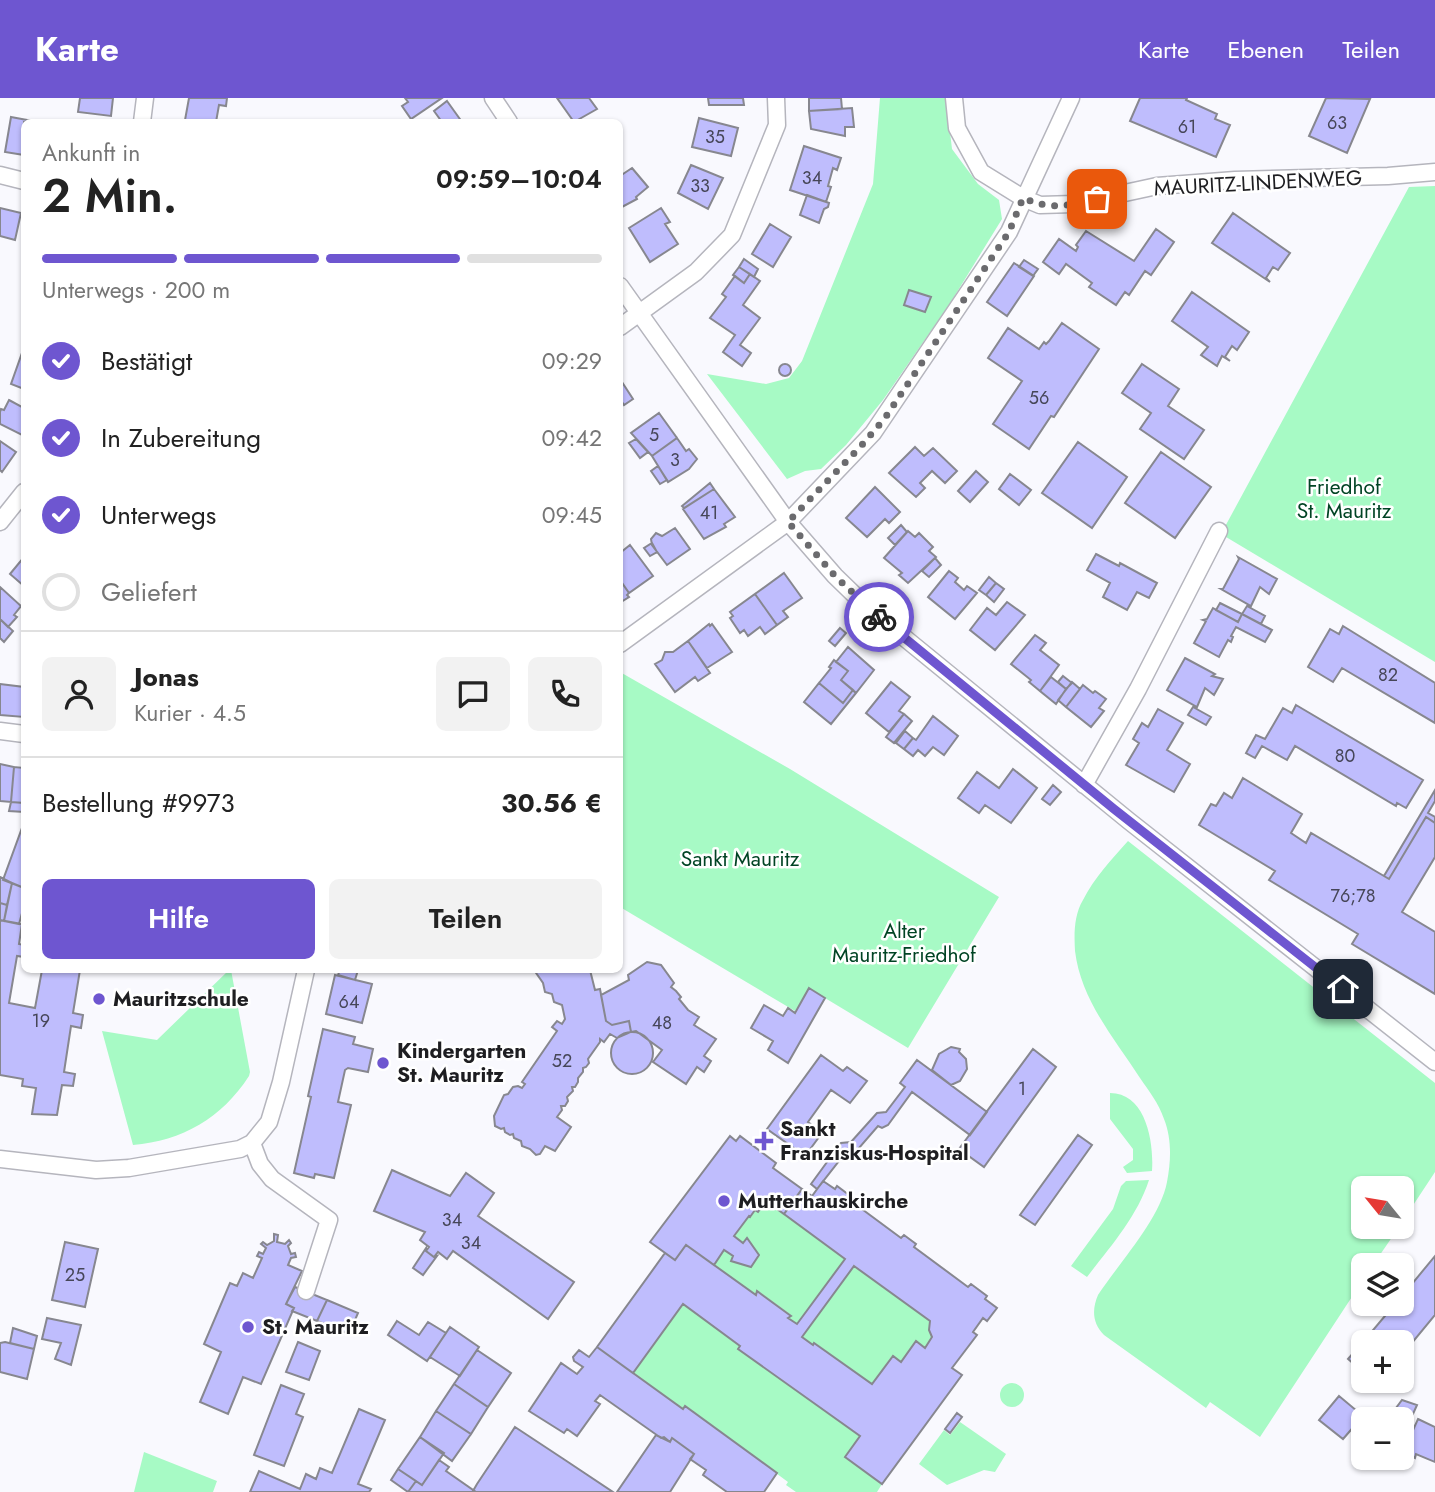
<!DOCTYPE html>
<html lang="de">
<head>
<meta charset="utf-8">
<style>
  :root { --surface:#fff; --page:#f2f2f2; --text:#222; --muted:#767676; --line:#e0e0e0; --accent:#6e56d0 }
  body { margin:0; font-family:Jost,sans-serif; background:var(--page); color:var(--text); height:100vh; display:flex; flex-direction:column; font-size:26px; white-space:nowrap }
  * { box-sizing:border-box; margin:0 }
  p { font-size:23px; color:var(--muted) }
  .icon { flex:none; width:38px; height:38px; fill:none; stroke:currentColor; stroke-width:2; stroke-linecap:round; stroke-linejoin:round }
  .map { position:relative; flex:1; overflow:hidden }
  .panel { position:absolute; left:21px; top:21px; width:602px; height:854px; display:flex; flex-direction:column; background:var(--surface); border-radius:10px; box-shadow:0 2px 5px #0004 }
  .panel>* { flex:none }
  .needle { width:46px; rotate:300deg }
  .fabs { position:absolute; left:1351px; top:1078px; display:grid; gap:14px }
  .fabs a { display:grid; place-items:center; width:63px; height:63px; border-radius:10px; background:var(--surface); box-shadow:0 2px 5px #0004; font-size:35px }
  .pin { position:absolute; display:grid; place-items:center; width:60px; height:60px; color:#fff; margin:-30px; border-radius:14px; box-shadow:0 4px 10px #0006 }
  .courier { position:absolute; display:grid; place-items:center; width:70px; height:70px; margin:-35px; border:5px solid #6e56d0; border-radius:50%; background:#fff; color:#222; box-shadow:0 2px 9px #0007 }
  .summary em { font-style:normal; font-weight:600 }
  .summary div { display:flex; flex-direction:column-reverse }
  .summary { display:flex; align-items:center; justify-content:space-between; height:119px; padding:0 21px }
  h1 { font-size:46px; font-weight:600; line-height:52px }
  .bar { display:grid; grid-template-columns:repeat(4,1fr); gap:10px 7px; align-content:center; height:84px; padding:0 21px }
  .bar i { height:9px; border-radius:5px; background:var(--line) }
  .bar .on { background:var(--accent) }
  .bar p { grid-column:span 4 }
  .line { display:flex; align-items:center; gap:18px; padding:0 21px; border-top:2px solid var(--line) }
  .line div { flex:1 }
  .round { display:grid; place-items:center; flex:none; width:74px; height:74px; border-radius:10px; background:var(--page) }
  ol { padding:0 21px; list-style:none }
  li { display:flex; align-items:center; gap:21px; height:77px }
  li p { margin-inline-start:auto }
  li .icon { padding:7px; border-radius:50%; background:var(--accent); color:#fff; stroke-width:4 }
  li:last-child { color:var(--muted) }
  li i { width:38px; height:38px; border:4px solid var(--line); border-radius:50% }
  .primary-button { display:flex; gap:14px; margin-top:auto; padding:14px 21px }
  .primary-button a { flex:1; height:80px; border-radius:10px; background:var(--accent); color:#fff; font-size:28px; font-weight:600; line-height:80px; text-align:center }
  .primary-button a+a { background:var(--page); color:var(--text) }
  header { display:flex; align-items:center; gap:42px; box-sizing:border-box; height:98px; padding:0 35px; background:var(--accent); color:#fff }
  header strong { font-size:33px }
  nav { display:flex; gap:38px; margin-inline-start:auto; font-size:24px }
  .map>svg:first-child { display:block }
  .green { fill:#a7fac5 }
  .building { fill:#bfbdfd; stroke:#87878f; stroke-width:2; fill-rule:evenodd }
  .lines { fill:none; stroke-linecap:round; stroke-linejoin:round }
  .minor-casing { stroke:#b5b5bd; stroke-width:19 }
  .minor { stroke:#fff; stroke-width:16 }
  .done { stroke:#6b6b6e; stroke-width:7; stroke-dasharray:0 12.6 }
  .route { stroke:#6e56d0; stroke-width:9 }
  .poi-dot { fill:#6e56d0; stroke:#fff; stroke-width:2.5 }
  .labels { text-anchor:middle; stroke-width:5; stroke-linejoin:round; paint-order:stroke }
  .number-label { font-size:18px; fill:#464658 }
  .street-label { font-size:21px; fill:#1e1e21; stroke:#fff }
  .park-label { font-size:21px; fill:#004424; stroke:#fff }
  .poi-label { font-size:21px; font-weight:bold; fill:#1e1e21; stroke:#fff; text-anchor:start }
</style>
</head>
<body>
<header>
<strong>Karte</strong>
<nav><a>Karte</a><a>Ebenen</a><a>Teilen</a></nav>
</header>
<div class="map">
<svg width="1435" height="1394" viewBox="0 0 1435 1394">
  <rect width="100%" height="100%" fill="#f9f9fe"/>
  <!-- green -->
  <path class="green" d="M880 0H946L952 51 978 86 999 102 1002 121 949 207 883 302 846 347 821 371 805 373 787 381 707 276 766 286 789 280 802 263 873 86Z
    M1435 88V564L1221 436 1409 89Z
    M620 574 790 671 999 799 908 950 810 891 795 913 620 809Z
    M1128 743 1435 985V1074L1402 1124V1090H1363V1129H1399L1373 1167H1363V1182L1260 1339 1210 1304 1206 1310 1104 1237C1092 1225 1092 1211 1098 1197 1119 1165 1160 1121 1167 1084 1171 1063 1172 1041 1164 1021 1159 1006 1149 993 1140 980 1114 940 1081 902 1075 853 1074 836 1074 817 1083 802 1094 780 1112 761 1128 743Z
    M229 872H231L250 974 249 978C222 1020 182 1043 133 1047L102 933 157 942Z
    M1110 995C1146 995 1154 1044 1152 1073L1127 1075 1123 1069 1133 1062V1051L1110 1021Z
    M1149 1082C1137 1119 1110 1149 1087 1179L1071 1168 1113 1111 1121 1088 1126 1083Z
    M766 1103 845 1161 797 1226 788 1220 791 1217 758 1193 756 1197 714 1167 724 1152 751 1169 759 1157 747 1141 743 1145 734 1138 749 1118 751 1119 755 1112 758 1114Z
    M854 1168 930 1223 929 1232 932 1239 925 1250 916 1244 901 1264 892 1258 872 1286 815 1245 813 1247 802 1239Z
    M683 1206 740 1248 738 1251 860 1338 845 1359 882 1386 877 1394H796L786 1387 788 1384 686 1308 683 1311 633 1275Z
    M1000 1297a12 12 0 1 1 24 0a12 12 0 1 1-24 0Z
    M960 1324 1006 1356 995 1374 984 1372 947 1387 919 1366 944 1332 950 1337Z
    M144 1354 217 1383 213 1394H134Z"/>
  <!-- building -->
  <path class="building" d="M80 0H113L111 18 78 14Z
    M189 0H227L226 8 219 7 216 24 185 22Z
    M405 0H442L411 21 402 8 408 4Z
    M557 0H589L597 11 574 24Z
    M708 0H743L744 7H709Z
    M809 0H841L842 11 809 13Z
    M1140 0H1187L1186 2 1217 16 1215 21 1230 27 1216 59 1130 23Z
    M1326 0 1370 1 1347 55 1309 38Z
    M447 3 462 24H442L434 13Z
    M852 10 854 29H845V38L811 31 809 13Z
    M11 19 38 24H24V57L5 54Z
    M699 20 738 30 731 58 692 49Z
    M804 48 841 60 837 72 833 70 828 88 831 89 826 104 790 92Z
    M691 67 723 80 708 111 678 95Z
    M632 70 648 89 636 99 637 101 620 110V78Z
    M807 97 829 105 828 109 824 111 819 125 800 117Z
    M0 110 21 115 15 142 0 138Z
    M661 110 670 124 665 126 678 146 650 164 629 130Z
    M1233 115 1290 155 1278 172 1273 169 1266 180 1270 184 1212 145Z
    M770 126 791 139 773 169 752 156Z
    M1156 131 1174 144 1151 177 1145 173 1129 197 1125 194 1116 207 1089 189 1092 185 1066 166 1059 176 1043 164 1059 141 1076 153 1078 149 1076 147 1086 133 1134 163Z
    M744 161 758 171 754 179 739 169Z
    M1024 162 1038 171 1033 178 1019 169Z
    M1014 165 1034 178 1007 218 987 204Z
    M739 169 750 176 744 185 733 177Z
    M750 176 760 183 743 207 760 220 740 247 751 255 742 268 723 254 735 237 710 220 726 199 722 196 735 178 744 185Z
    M909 192 931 199 925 214 904 207Z
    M1192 194 1249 234 1237 252 1232 248 1225 259 1230 263 1222 258 1217 268 1201 257 1208 249 1172 223Z
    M1062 225 1099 251 1054 319 1051 318 1029 351 993 326 1022 283 988 260 1008 230 1039 251 1044 244 1046 246 1049 243Z
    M22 255 24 256V291L11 286Z
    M779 272a6 6 0 1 1 12 0a6 6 0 1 1-12 0Z
    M1142 266 1179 291 1168 308 1204 332 1184 361 1140 331 1151 315 1122 295Z
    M620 281 633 301 624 307 620 301Z
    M9 302 24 310V338L0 326V314L1 311 4 312Z
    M659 315 677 340 652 358 631 335Z
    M677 340 686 353 689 351 697 361 689 371 668 384 652 358Z
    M636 341 648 354 640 360 629 345Z
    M0 343 16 354 2 374 0 372Z
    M1078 344 1127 379 1092 430 1042 395Z
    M915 349 924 358 933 350 957 373 945 385 932 373 920 385 925 390 916 399 889 375Z
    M1161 354 1211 389 1175 440 1125 405Z
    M658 368 667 382 660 386 651 373Z
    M976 373 988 384 970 404 958 393Z
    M1010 376 1031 392 1019 407 999 391Z
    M710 385 714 391 684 410 682 408Z
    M875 389 900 414 889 425 885 421 867 439 846 420Z
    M714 391 735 419 724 426 726 429 704 441 683 411Z
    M901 427 907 434 895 447 888 440Z
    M675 430 690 451 667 467 652 447 651 441 656 435 662 438Z
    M908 433 915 439 919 435 933 449 929 453 936 459 908 485 899 477 902 475 884 460Z
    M652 445 657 454 650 458 644 450Z
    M630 447 653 478 629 495 620 482V455Z
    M1096 456 1119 468 1120 465 1157 485 1149 500 1137 494 1127 512 1103 499 1110 485 1087 472Z
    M24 459V488L10 476Z
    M1238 459 1277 481 1269 496 1260 489 1251 508 1221 491H1223L1239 461Z
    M935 460 941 467 929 479 922 473Z
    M949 473 958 480 955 484 964 492 967 488 977 495 955 521 928 499Z
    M784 475 802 500 783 513 788 519 777 527 755 496Z
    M989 479 996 485 986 497 979 492Z
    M620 482 629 495 627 497 629 499 621 504Z
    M996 485 1004 491 994 504 986 497Z
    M0 489 21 508 14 517 17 519 8 529 0 521Z
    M755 496 777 527 765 536 760 529 748 538 744 532 740 535 730 520 733 518 730 514Z
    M1007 504 1025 517 995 552 970 532 987 510 996 517Z
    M1220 505 1242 516 1238 524 1216 512Z
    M1247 508 1265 518 1261 526 1242 516Z
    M1213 510 1238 524 1242 516 1272 532 1265 544 1236 529 1231 538 1233 539 1231 544 1228 542 1219 559 1194 545 1206 523 1203 522 1207 521Z
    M0 521 13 533 4 544 0 540Z
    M709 526 710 528 712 526 732 554 707 570 688 543Z
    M1343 528 1435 585V625L1342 570 1333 584 1308 569 1330 531 1339 536Z
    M840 530 846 535 835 548 829 543Z
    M1035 537 1046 545 1040 552 1059 567 1040 593 1029 584 1031 582 1011 566Z
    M688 543 710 575 698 583 695 579 675 594 655 566 662 562 665 554H673Z
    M848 549 874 572 856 595 841 582 848 573 836 564Z
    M1185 560 1215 576 1212 578 1223 581 1214 597 1205 590 1197 609 1167 592Z
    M834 562 848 573 841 582 853 592 843 605 819 585 831 570 829 569Z
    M1063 578 1072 585 1066 591 1058 584Z
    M1051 579 1066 591 1056 606 1040 593Z
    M891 584 910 599 899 613 904 616 889 634 866 615Z
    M1072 584 1080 591 1066 609 1058 602Z
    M819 585 843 605 853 592 856 595 831 626 804 604Z
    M0 586 24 589V619L0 617Z
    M1083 587 1093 595 1095 593 1106 601 1099 610 1104 613 1091 629 1066 609Z
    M1296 607 1423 682 1406 710 1397 705 1396 708 1295 648 1287 662 1262 648 1255 660 1246 655 1256 637 1265 641 1283 610 1292 615Z
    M1193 609 1211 619 1206 627 1188 617Z
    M1158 611 1183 625 1167 652 1190 666 1174 694 1126 667 1139 645 1133 641 1142 625 1148 629Z
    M904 616 912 623 894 645 886 639Z
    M933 618 958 638 944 657 933 649 925 658 918 652 913 658 904 651 913 640 916 642Z
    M905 633 913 640 904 651 896 645Z
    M0 666 14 669 11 704 0 703Z
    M24 667V705L11 704 14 669 24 670Z
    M1013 671 1037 690 1011 725 985 707 979 715 958 700 977 674 999 690Z
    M1243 680 1302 716 1291 735 1306 745 1311 735 1389 781 1426 719 1435 725V759L1402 814 1435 834V896L1352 846 1358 836 1269 782 1275 773 1199 727 1211 706 1216 708 1224 695 1232 700Z
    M1053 687 1061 694 1050 707 1042 701Z
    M1435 692V703L1428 715 1435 719V725L1426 719 1389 781 1384 778Z
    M11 704 24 705V714L9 713Z
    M22 730 24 731V790L3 782Z
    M0 779 12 785 7 807 0 805Z
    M12 785 24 790V808L19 826 4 823Z
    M0 805 7 807 4 823 0 822Z
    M0 822 22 826 19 846 24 847V859L17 858 9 905 35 910 42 872H80L73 915 83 917 81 930 71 928 64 974 75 976 73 988 62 987 57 1017 32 1016 36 990 22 988 23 981 0 977Z
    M647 864 661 867 674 885 671 889 676 893 681 899 679 901 688 912 699 919 694 927 716 941 704 958 711 963 704 974 697 969 686 986 653 964 662 952 636 933 631 934 629 923 612 927 606 923 601 897 629 882 628 877Z
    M340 872H358L355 882 338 877Z
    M534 872H590L595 892 600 891 606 923 612 927 629 923 631 934 617 940 610 936 604 944 600 941V944L588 961 589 965 586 969 583 970V974L578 980V984L575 989H572L573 993 567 999 568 1003 565 1008H561L562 1012 557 1019 571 1029 555 1053 545 1048 540 1056 536 1057 530 1051 522 1048 521 1043 514 1040 513 1036 510 1037 505 1034 504 1030 501 1031 495 1028 494 1018 504 997 508 996 513 989 518 988 522 990 525 986 522 984 557 933 552 929 557 923 562 926 565 921 562 907 554 904 552 896 545 894 543 885Z
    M335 877 372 886 362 925 326 916Z
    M809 890 825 900 788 965 768 952 773 943 751 930 764 907 783 918 788 910 795 915Z
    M323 931 355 939 353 946 373 951 368 974 348 970 345 972 338 1004 351 1007 334 1080 315 1076 314 1080 294 1075 311 999 308 998Z
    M611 955a21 21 0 1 1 42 0a21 21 0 1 1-42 0Z
    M951 949 960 951 959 954 966 961 967 971 960 983 951 987 932 972 939 956Z
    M1033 951 1056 969 984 1069 959 1051Z
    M821 957 843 973 847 969 867 983 850 1005 831 992 808 1024 822 1035 805 1058 767 1031Z
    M917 962 987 1014 970 1037 912 994 888 1027 882 1030 878 1028 853 1057 847 1059 843 1058 817 1091 811 1086 841 1045 851 1044 877 1015 886 1014 905 989 900 985Z
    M1078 1037 1092 1047 1035 1127 1020 1117Z
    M730 1038 736 1043 740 1038 776 1065 773 1070 802 1091 784 1116 766 1103 758 1114 755 1112 750 1119 749 1118 734 1138 743 1145 747 1140 759 1157 751 1169 731 1163 733 1158 724 1152 714 1167 686 1147 675 1162 650 1144Z
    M392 1072 450 1098 466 1075 494 1095 478 1118 574 1184 548 1221 453 1153 447 1161 438 1154 434 1159 426 1153 429 1149 420 1142 425 1134 374 1113Z
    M823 1083 835 1091 837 1088 849 1097 847 1100 901 1140 904 1137 916 1146 914 1149 968 1189 971 1186 987 1198 985 1201 997 1210 987 1223 983 1220 973 1234 977 1237 952 1270 962 1277 882 1386 845 1359 860 1338 738 1251 740 1248 683 1206 633 1275 597 1249 665 1155 675 1162 686 1147 756 1197 757 1193 791 1218 788 1220 797 1226 845 1161 784 1116 802 1091 812 1098ZM854 1168 930 1223 929 1232 932 1239 925 1250 916 1243 901 1264 893 1258 872 1286 814 1245 813 1247 802 1239Z
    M274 1136 278 1137 277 1144 285 1146 289 1142 291 1145 288 1148 291 1156 295 1155 296 1159 291 1160 288 1167 302 1173 286 1206 294 1210 261 1286 243 1279 228 1316 200 1304 221 1254 204 1246 230 1185 237 1188 243 1175 253 1180 262 1160 257 1158 259 1154 263 1156 266 1150 261 1146 263 1144 267 1147 274 1143Z
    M65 1144 98 1151 85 1209 52 1202Z
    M426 1150V1153L434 1159 437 1158 423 1177 413 1170Z
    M1435 1158V1217L1402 1257V1244H1363L1395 1206H1402V1198Z
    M295 1189 327 1202 317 1223 292 1213 294 1210 286 1206Z
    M327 1202 358 1215 349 1236 317 1223Z
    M47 1220 81 1227 71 1267 55 1261 61 1245 42 1241Z
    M397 1223 419 1237 428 1224 446 1235 427 1263 388 1237Z
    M450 1229 479 1249 460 1278 430 1259Z
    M13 1230 37 1238 34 1251 10 1245Z
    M5 1244 34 1251 27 1281 0 1274V1245Z
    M298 1244 320 1253 309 1282 286 1274Z
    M1363 1244V1274L1348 1261Z
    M597 1249 683 1311 685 1308 777 1375 764 1394H727L703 1377 706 1372 690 1361 694 1356 672 1340 670 1344 664 1339 661 1340 600 1297 595 1303 600 1306 577 1338 567 1331 564 1335 529 1313 561 1265 577 1276 583 1269 574 1263 573 1259 579 1252 589 1259Z
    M477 1252 511 1275 488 1309 454 1286Z
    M454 1286 488 1309 471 1336 436 1313Z
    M281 1287 304 1296 296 1316 303 1319 284 1368 254 1357Z
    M1339 1298 1363 1318 1343 1341 1319 1322Z
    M1402 1302 1417 1307 1413 1316 1396 1310Z
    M359 1311 385 1322 358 1386 371 1391 369 1394H250L259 1373 300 1391 306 1376 316 1381 320 1370 332 1375Z
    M436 1313 471 1336 452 1363 420 1339Z
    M957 1315 962 1319 950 1335 945 1331Z
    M1418 1321 1435 1329V1364L1416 1356 1415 1360 1403 1354Z
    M515 1329 565 1362 613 1394H476L473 1393 477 1386Z
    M656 1337 670 1344 672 1340 694 1356 670 1394H617Z
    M420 1339 444 1355 422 1387 398 1371Z
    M439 1362 449 1369 446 1373 476 1394H408L416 1383 422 1387Z
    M398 1371 416 1383 408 1394 391 1382Z"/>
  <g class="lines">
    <!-- minor casing -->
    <g class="minor-casing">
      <path id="minor" d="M493 0 509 24
        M954 0 957 30 981 74 1023 100 1040 107 1074 106 1157 88 1235 82 1388 78 1435 74
        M142 24 145 0
        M0 77 24 83
        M620 188 788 424 835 478 868 510 1129 723 1435 964
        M620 229 696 174 732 137 777 27 776 0
        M0 424 24 394
        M620 546 788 424 873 335 1009 134 1071 0
        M0 633 24 636
        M1084 687 1138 591 1219 433
        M252 1045 260 1066 272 1081 329 1122 306 1193
        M0 1061 96 1072 129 1070 240 1051 252 1045 269 1024 281 984 306 872"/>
    </g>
    <!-- minor -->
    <use href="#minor" class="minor"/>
  </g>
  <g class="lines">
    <!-- done -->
    <path class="done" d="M879 519 835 478 788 424 861 348 885 320 1009 134 1023 100C1050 112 1069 108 1097 101"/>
    <!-- route -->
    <path class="route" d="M879 519 1114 711 1343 891"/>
  </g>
  <!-- markers -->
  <g class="poi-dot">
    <circle cx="99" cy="901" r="7"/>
    <circle cx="383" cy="965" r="7"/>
    <path d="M760.5 1032.5h7v7h7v7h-7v7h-7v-7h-7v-7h7z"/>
    <circle cx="724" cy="1103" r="7"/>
    <circle cx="248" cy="1229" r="7"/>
  </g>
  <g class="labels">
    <!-- number labels -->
    <g class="number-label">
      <text x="1337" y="31">63</text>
      <text x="1187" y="35">61</text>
      <text x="715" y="45">35</text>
      <text x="812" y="86">34</text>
      <text x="700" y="94">33</text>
      <text x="1039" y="306">56</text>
      <text x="654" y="343">5</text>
      <text x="675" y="368">3</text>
      <text x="709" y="421">41</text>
      <text x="1388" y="583">82</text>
      <text x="1345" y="664">80</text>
      <text x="1353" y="804">76;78</text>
      <text x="349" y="910">64</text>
      <text x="41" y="929">19</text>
      <text x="662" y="931">48</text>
      <text x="562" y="969">52</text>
      <text x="1022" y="997">1</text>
      <text x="452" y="1128">34</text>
      <text x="471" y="1151">34</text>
      <text x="75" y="1183">25</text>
    </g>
    <!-- street labels -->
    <g class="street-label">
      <text transform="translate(1258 85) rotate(-3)" y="7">MAURITZ-LINDENWEG</text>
    </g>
    <!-- park labels -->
    <g class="park-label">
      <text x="1344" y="396">Friedhof<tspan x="1344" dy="24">St. Mauritz</tspan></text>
      <text x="740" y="768">Sankt Mauritz</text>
      <text x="904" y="840">Alter<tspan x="904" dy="24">Mauritz-Friedhof</tspan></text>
    </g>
    <!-- poi labels -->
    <g class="poi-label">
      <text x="113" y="908">Mauritzschule</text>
      <text x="397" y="960">Kindergarten<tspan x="397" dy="24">St. Mauritz</tspan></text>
      <text x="780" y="1038">Sankt<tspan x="780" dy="24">Franziskus-Hospital</tspan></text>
      <text x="738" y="1110">Mutterhauskirche</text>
      <text x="262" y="1236">St. Mauritz</text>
    </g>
  </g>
</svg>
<div class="fabs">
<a><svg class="needle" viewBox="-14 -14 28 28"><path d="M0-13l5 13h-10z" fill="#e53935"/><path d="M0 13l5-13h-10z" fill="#767676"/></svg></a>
<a><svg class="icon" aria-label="layers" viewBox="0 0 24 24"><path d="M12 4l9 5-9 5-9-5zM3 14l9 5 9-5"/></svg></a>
<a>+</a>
<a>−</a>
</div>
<div class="pin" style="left:1097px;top:101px;background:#ea580c"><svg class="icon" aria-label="bag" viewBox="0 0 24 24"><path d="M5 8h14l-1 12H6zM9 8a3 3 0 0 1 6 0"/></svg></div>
<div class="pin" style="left:1343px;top:891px;background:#1f2937"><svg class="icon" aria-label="home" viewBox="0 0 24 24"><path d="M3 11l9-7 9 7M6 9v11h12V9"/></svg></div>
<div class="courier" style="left:879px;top:519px"><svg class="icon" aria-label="bike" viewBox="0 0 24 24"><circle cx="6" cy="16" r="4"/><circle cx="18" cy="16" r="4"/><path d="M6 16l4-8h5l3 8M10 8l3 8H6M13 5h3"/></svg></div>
<section class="panel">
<div class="summary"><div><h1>2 Min.</h1><p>Ankunft in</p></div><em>09:59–10:04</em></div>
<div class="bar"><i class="on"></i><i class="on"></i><i class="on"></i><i></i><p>Unterwegs · 200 m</p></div>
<ol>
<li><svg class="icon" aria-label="check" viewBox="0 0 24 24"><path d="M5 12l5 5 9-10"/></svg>Bestätigt<p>09:29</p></li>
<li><svg class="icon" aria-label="check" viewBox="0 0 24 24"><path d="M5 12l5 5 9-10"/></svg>In Zubereitung<p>09:42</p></li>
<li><svg class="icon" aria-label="check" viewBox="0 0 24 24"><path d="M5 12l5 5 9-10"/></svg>Unterwegs<p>09:45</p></li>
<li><i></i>Geliefert</li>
</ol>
<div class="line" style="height:126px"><a class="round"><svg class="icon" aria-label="person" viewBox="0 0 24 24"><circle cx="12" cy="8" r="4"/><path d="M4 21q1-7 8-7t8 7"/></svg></a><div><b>Jonas</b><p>Kurier · 4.5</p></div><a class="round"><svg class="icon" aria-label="chat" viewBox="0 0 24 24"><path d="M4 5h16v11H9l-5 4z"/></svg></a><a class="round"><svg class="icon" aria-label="phone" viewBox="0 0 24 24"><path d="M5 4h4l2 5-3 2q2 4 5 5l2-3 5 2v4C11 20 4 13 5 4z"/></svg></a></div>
<div class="line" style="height:91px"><div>Bestellung #9973</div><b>30.56 €</b></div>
<div class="primary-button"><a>Hilfe</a><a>Teilen</a></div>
</section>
</div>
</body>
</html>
